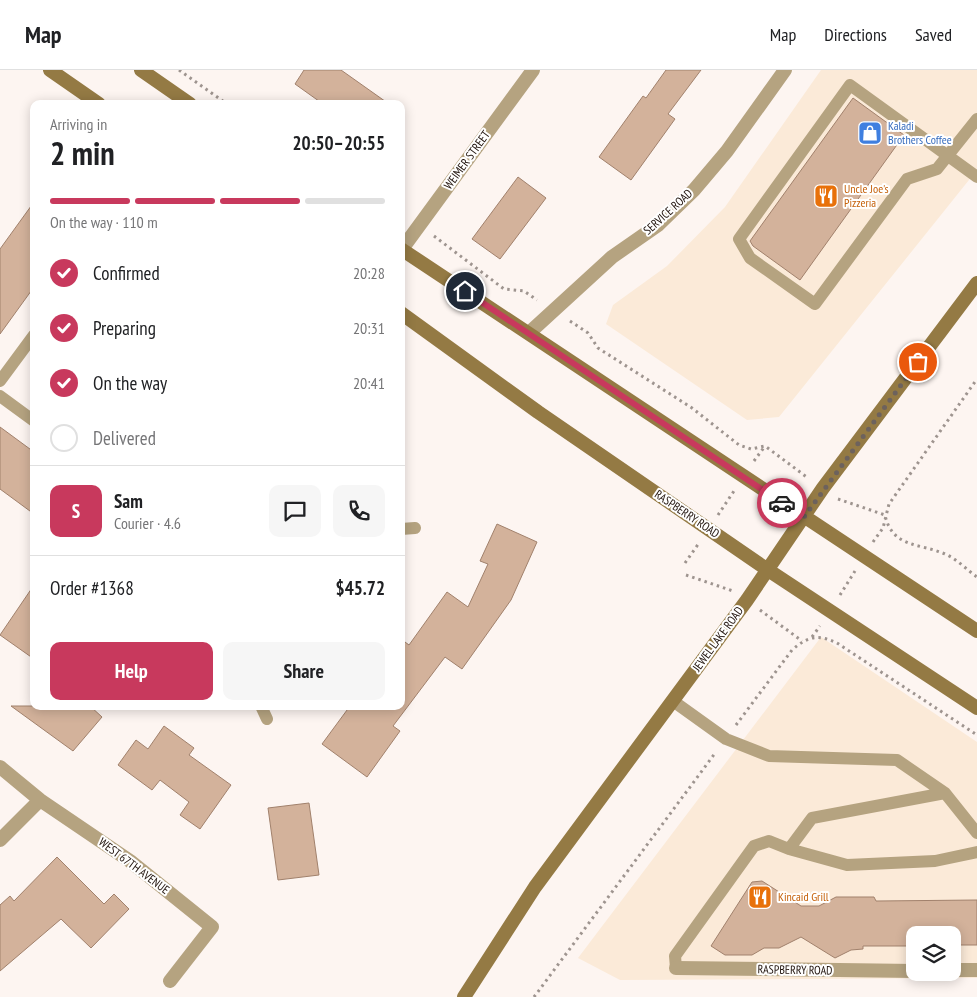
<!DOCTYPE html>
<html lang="en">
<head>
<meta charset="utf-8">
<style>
  :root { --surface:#fff; --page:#f6f6f6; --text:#202124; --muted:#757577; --line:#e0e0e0; --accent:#c8395d }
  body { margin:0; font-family:"PT Sans Narrow",sans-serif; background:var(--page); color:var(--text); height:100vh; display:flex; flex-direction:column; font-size:19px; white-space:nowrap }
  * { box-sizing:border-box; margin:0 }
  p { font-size:16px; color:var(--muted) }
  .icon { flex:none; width:28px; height:28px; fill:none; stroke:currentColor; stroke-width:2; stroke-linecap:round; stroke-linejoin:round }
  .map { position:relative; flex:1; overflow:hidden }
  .panel { position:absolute; left:30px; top:30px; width:375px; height:610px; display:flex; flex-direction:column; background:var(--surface); border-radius:10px; box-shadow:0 2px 12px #0003 }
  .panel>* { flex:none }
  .controls { position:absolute; left:906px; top:856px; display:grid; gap:10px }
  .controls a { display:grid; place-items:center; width:55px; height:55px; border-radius:10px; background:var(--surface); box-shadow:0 2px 12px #0003; font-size:25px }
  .pin { position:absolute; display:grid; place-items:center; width:42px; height:42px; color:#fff; margin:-21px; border:2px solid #fff; border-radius:50%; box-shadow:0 1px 5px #0007 }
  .courier { position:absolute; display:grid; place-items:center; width:50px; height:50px; margin:-25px; border:4px solid #c8395d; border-radius:50%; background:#fff; color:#222; box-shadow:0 1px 6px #0007 }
  .headline em { font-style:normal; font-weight:800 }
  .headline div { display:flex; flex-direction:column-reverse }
  .headline { display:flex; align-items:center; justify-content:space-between; height:85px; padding:0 20px }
  h1 { font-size:32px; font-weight:800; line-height:38px }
  .bar { display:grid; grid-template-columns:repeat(4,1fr); gap:8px 5px; align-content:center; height:60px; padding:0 20px }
  .bar i { height:6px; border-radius:4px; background:var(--line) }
  .bar .active { background:var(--accent) }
  .bar p { grid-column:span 4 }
  .line { display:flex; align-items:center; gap:12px; padding:0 20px; border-top:1px solid var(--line) }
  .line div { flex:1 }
  .round { display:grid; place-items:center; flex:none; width:52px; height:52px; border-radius:10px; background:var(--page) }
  ol { padding:0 20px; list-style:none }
  li { display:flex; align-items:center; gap:15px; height:55px }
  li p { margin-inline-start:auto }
  li .icon { padding:5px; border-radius:50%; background:var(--accent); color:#fff; stroke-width:4 }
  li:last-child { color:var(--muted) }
  li i { width:28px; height:28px; border:2px solid var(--line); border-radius:50% }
  .primary-button { display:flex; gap:10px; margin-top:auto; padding:10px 20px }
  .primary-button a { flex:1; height:58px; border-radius:10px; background:var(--accent); color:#fff; font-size:20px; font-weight:800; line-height:58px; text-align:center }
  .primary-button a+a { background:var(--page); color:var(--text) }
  header { display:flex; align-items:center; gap:30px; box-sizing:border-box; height:70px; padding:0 25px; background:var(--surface); border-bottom:1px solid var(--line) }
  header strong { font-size:24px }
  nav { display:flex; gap:28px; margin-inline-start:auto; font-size:18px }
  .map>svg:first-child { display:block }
  .commercial { fill:#fbead8; fill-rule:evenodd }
  .building { fill:#d3b29b; stroke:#a1816c }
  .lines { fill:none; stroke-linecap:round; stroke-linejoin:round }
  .path { stroke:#9e948f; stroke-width:3; stroke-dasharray:2.5 4; stroke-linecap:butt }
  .service { stroke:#b5a380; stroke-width:12 }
  .minor { stroke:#b5a380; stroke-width:14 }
  .secondary { stroke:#947a44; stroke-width:14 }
  .done { stroke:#6d625d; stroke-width:5; stroke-dasharray:0 9 }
  .route { stroke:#c8395d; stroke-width:6 }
  .labels { text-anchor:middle; stroke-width:4; stroke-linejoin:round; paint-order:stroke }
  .shop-label { font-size:12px; fill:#366cbe; stroke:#fff; text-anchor:start }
  .street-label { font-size:12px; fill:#20130d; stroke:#fff }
  .food-label { font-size:12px; fill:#c56008; stroke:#fff; text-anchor:start }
</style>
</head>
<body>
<header>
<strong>Map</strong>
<nav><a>Map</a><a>Directions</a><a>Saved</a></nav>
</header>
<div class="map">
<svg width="977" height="927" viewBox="0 0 977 927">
  <rect width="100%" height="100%" fill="#fdf5f1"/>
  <!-- commercial -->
  <path class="commercial" d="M821 0H977V100L779 347 747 350 606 254 613 235 667 196 725 137Z
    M821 567 977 672V908L620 910 578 888ZM915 865H952V902H915Z"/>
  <!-- building -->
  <path class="building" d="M304 0H341L389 34H323L295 14Z
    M666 0H701L668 44 675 49 631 110 599 87 643 26 646 28Z
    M853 28 904 65 800 210 753 176 750 171Z
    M518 107 546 128 500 189 472 169Z
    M34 132V217L0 264V179Z
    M0 357 34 382V444L0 419Z
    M497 454 537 472 511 530 462 599 445 587 393 656 400 661 367 707 322 674 350 636H401V569L409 575 447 522 468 537 488 494 480 491Z
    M34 515V589L0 565Z
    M11 636H90L102 647 73 681Z
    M164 656 194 678 189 685 231 715 200 759 180 745 189 732 160 710 152 720 118 695 136 670 148 679Z
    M309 733 319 805 278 810 268 738Z
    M57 787 104 834 114 824 129 839 91 878 61 849 0 901V835L10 826 14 831Z
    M762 811 801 836H819L836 827H874L876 831 977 830V875H952V865H915V876H863V879L851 880 835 888 801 867 779 878H764L752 885H725L711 876 752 812Z"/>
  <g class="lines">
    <!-- path -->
    <path class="path" d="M179 0 227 34
      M434 166 504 219 524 221 537 230
      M570 251 588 263 598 278 692 338 739 375 751 379 765 376 808 408
      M754 391 765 376
      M838 429 885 445C892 478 920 473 945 484 957 489 967 500 977 507
      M718 445 734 421
      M873 472 883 458 889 434 977 309
      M685 493 699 473
      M686 505 733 521
      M840 525 855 501
      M760 540 802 571
      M812 567 820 556
      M736 655 792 580C808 566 818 564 837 573L977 665
      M534 927 716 682"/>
    <!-- service -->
    <path class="service" d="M977 49 937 99 907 109 815 234 750 188 739 169 850 15 977 107
      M0 311 34 265
      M0 326 34 351
      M401 459 415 458
      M673 631 726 669 769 686 897 690 945 723 977 763
      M261 636 267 649
      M789 779 812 748 945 723
      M676 898 675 886 754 776 769 771 789 779 847 795 935 791 977 782"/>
    <!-- minor -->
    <path class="minor" d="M402 179 533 0
      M529 263 612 187 658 155 694 120 727 81 785 0
      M0 697 40 730 130 791 212 857 170 911
      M0 770 40 730
      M676 898 915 901
      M952 900H977"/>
    <!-- secondary -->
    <path class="secondary" d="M50 0 99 34
      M141 0 190 34
      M401 179 977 561
      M401 243 538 342 768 500 977 638
      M464 927 535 817 747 530 823 418 977 213"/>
  </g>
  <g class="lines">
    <!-- done -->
    <path class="done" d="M782 433 804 447 918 292"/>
    <!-- route -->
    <path class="route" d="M465 221 782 433"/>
  </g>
  <!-- icons -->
  <defs>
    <g id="shop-square" transform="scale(1.25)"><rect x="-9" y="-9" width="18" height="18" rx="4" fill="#3f7fe0" stroke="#fff"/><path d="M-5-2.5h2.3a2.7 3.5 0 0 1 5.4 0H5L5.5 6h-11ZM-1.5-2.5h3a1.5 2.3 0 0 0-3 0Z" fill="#fff"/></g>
    <g id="restaurant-square" transform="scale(1.25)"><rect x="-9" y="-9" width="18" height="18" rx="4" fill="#e8710a" stroke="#fff"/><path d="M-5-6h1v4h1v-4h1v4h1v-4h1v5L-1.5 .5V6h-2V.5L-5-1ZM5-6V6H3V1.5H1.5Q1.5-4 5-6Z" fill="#fff"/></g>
  </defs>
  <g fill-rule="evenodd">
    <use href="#shop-square" x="870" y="63"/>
    <use href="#restaurant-square" x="826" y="126"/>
    <use href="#restaurant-square" x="760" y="827"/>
  </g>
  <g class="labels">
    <!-- shop labels -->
    <g class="shop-label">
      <text x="888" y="60">Kaladi<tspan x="888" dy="14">Brothers Coffee</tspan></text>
    </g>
    <!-- street labels -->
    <g class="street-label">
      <text transform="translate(467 90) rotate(-54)" y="4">WEIMER STREET</text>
      <text transform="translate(668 142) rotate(-42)" y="4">SERVICE ROAD</text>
      <text transform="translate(687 444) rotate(34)" y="4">RASPBERRY ROAD</text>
      <text transform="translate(718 569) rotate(-54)" y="4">JEWEL LAKE ROAD</text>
      <text transform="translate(134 796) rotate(37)" y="4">WEST 67TH AVENUE</text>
      <text transform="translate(795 900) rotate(1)" y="4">RASPBERRY ROAD</text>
    </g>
    <!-- food labels -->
    <g class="food-label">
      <text x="844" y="123">Uncle Joe's<tspan x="844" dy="14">Pizzeria</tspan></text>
      <text x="778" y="831">Kincaid Grill</text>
    </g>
  </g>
</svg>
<div class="controls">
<a><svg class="icon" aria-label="layers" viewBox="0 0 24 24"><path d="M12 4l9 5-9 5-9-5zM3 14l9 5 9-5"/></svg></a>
</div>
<div class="pin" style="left:918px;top:292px;background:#ea580c"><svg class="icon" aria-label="bag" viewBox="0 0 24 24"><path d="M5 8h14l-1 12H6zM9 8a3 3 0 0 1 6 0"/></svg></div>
<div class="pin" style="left:465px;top:221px;background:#1f2937"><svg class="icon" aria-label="home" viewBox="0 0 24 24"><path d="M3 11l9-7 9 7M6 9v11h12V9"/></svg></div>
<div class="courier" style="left:782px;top:433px"><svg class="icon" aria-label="car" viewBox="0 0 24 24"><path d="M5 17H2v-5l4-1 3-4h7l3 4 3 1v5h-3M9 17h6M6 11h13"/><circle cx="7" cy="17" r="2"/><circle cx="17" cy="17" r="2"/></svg></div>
<section class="panel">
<div class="headline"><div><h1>2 min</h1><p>Arriving in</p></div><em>20:50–20:55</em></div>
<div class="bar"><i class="active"></i><i class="active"></i><i class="active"></i><i></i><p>On the way · 110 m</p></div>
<ol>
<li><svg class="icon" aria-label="check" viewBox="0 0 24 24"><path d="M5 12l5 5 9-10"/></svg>Confirmed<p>20:28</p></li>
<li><svg class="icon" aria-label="check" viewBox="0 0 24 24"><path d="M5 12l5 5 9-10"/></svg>Preparing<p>20:31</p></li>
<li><svg class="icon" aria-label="check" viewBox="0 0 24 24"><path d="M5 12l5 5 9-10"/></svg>On the way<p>20:41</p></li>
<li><i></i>Delivered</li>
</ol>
<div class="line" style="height:90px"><b class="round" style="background:var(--accent);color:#fff">S</b><div><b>Sam</b><p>Courier · 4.6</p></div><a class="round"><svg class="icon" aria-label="chat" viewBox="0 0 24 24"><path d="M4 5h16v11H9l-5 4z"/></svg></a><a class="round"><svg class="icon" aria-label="phone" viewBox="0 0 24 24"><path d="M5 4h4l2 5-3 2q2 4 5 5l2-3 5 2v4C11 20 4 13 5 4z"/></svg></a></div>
<div class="line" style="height:65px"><div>Order #1368</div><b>$45.72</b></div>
<div class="primary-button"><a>Help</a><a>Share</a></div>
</section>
</div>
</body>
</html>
